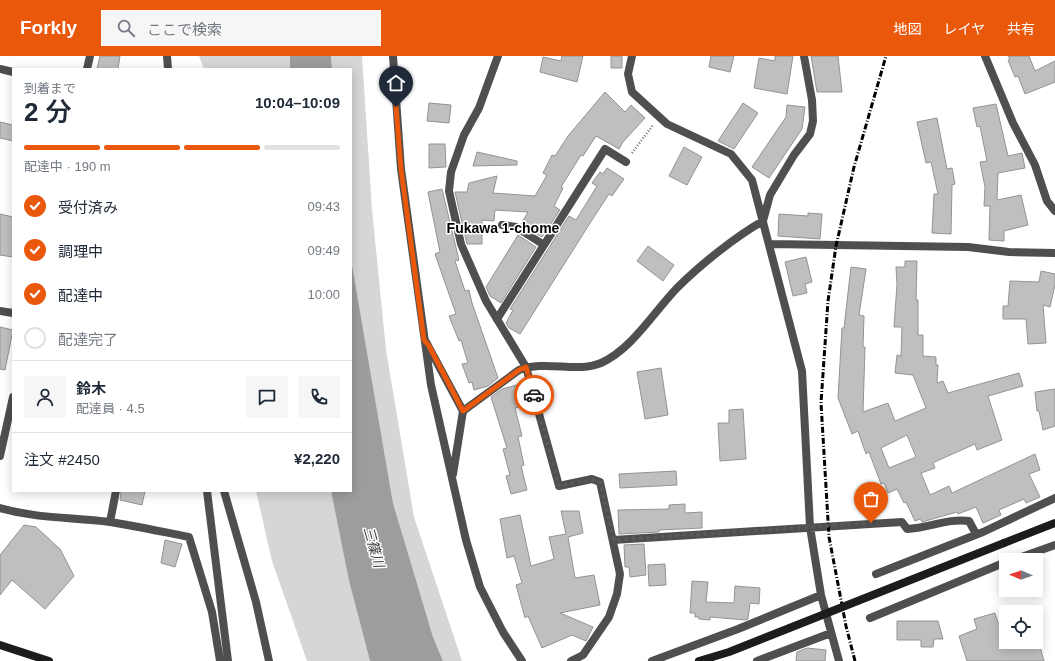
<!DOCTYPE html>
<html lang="ja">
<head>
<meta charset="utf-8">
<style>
  :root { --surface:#fff; --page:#f6f6f7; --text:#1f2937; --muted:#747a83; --line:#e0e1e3; --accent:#ea580c }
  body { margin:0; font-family:Arial,"Noto Sans JP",sans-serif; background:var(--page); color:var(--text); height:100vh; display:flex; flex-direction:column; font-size:15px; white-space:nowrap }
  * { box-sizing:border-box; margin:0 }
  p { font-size:13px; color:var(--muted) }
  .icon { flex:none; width:22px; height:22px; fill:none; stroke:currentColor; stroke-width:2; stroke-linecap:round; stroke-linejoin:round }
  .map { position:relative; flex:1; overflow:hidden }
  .drawer { position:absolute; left:12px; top:12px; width:340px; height:424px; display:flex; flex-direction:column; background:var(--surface); border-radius:0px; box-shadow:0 2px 10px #0003 }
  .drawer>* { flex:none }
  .needle { width:26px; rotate:272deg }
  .controls { position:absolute; left:999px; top:497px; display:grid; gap:8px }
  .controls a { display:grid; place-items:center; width:44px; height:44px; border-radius:0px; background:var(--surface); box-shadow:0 2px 10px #0003; font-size:20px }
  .pin { position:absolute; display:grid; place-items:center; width:34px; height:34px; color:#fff; margin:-41px -17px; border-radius:50% 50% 50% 0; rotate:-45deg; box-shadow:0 0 4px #0007 }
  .pin .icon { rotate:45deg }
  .courier { position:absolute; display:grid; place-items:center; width:40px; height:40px; margin:-20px; border:3px solid #ea580c; border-radius:50%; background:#fff; color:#222; box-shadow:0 1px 5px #0007 }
  .summary em { font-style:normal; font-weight:600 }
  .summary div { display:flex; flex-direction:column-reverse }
  .summary { display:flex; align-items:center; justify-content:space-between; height:68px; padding:0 12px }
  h1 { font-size:26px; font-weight:600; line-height:30px }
  .bar { display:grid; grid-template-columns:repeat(4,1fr); gap:6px 4px; align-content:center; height:48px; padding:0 12px }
  .bar i { height:5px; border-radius:3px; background:var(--line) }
  .bar .selected { background:var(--accent) }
  .bar p { grid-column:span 4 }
  .line { display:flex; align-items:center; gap:10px; padding:0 12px; border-top:1px solid var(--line) }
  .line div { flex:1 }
  .round { display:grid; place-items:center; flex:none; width:42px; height:42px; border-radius:0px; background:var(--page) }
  ol { padding:0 12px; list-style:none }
  li { display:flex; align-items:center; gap:12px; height:44px }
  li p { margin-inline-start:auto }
  li .icon { padding:4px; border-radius:50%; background:var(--accent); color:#fff; stroke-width:4 }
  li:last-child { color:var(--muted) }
  li i { width:22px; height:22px; border:2px solid var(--line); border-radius:50% }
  header { display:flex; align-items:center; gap:24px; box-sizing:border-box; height:56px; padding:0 20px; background:var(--accent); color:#fff }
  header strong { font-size:19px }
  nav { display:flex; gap:22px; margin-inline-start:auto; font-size:14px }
  .search { width:280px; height:36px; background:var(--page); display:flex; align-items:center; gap:10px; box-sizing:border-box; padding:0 14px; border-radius:0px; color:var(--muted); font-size:15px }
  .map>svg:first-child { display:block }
  .green { fill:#d6d6d6 }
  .water { fill:#9d9d9d }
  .building { fill:#bfbfbf; stroke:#939393; fill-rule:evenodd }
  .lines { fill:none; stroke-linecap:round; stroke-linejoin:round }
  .path { stroke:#717171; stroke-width:2.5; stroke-dasharray:1 2; stroke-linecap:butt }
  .lane { stroke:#4f4f4f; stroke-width:8 }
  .street { stroke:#4f4f4f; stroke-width:8 }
  .secondary { stroke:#1c1c1c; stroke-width:8 }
  .rail { stroke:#000; stroke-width:3; stroke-dasharray:6 2 1 2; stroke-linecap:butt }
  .secondary-bridge { stroke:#1c1c1c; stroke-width:8 }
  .done { stroke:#595959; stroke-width:4; stroke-dasharray:0 7.2 }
  .route { stroke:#ea580c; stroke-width:5 }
  .labels { text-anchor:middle; stroke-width:3; stroke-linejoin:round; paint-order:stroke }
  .neighbourhood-label { font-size:14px; font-weight:bold; fill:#000; stroke:#fff }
  .water-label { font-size:14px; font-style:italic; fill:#3e3e3e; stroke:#fff }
</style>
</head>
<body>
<header>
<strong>Forkly</strong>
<div class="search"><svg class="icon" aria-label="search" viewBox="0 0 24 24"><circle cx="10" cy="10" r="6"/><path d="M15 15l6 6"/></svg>ここで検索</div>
<nav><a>地図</a><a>レイヤ</a><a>共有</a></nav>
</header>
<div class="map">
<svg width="1055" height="605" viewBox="0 0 1055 605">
  <rect width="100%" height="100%" fill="#fff"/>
  <!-- green -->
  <path class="green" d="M199 0H290V13H204Z
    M331 0H362L372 153 386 294 414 461 462 605H443L433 581 393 447 351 203V13H332Z
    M256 435H331L349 525 370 605H307L272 505Z"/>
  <!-- water -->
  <path class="water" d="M290 0H331L332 13H290Z
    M351 203 393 447 433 581 443 605H370L349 525 331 435H351Z"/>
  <!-- building -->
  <path class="building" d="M100 0H120L118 13H97Z
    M562 0H583L577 26 540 16 543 1 561 5Z
    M611 0H622V12H611Z
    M711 0H734L730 16 709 11Z
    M775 0H793L787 38 754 32 759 2 775 5Z
    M811 0H838L842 36H817Z
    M1008 0H1029L1035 15 1055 5V26L1025 38 1018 20 1015 21 1008 4 1010 3Z
    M605 36 625 56 631 49 645 62 623 86 619 93 596 80 583 100 581 99 561 131 563 132 554 150 560 154 542 181 521 168 528 156 495 154 494 165 482 164V188H467L455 136H467L469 127 497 120 493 137 535 140 547 119 543 117 552 99 555 100 568 80Z
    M429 47 451 49 449 67 427 65Z
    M743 47 758 57 734 93 718 85Z
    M996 48 1008 100 1022 97 1025 112 998 117 997 144 1021 139 1028 169 1004 175V185L989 184 990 150H984L985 131 980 106 987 105 980 70 977 71 973 52Z
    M787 49 805 51 802 73 769 122 752 111 786 61Z
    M937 62 947 113 952 112 955 128 952 129 951 178 932 177 934 138H938L931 106 926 107 917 66Z
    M0 66 13 69V85L0 82Z
    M429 88H445L446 111 429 112Z
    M684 91 702 101 687 129 669 120Z
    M477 96 517 105V109L473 110Z
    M607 112 624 123 612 140 609 138 592 164 520 278 509 272 506 267 513 254 510 253 569 160 576 164 597 130 592 127 600 116 603 118Z
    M442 133 459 204 455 205 465 235 469 234 472 247 498 322 488 330 474 334 472 326 469 327 462 308 468 307 461 284 459 285 449 260 456 258 435 198 440 196 428 136Z
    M808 157 822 158 820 183 778 180 779 158 808 160Z
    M0 158 13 161V201L0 199Z
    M518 179 536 191 501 247 490 240 486 231Z
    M648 190 674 209 663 225 637 205Z
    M806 201 812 226 805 228 807 237 793 240 785 206Z
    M905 205H917L916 244H918V279H923V300L936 301V309H938L937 327 943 325 948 337 1019 317 1023 330 988 340 1002 384 977 394 975 388 939 404 933 407 935 412 921 417 930 439 949 430 952 437 1035 398 1040 414 1029 418 1040 441 1026 447 1024 443 999 454 1001 459 983 467 976 451 958 458 957 456 922 466 920 463 915 465 906 446 904 447 897 433 888 437 884 427 881 428 869 396 866 398 858 375 852 378 838 342 842 272H844L851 211 866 213 859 259 864 260 863 291H865L863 356 888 347 895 365 926 352 913 319 895 317 897 299 901 300 902 271H894L897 228 896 211H905ZM907 379 916 401 889 412 881 392Z
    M1041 215 1055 218V229L1050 251 1043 249 1046 287 1028 288 1026 263H1003V250H1008L1010 225 1039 226Z
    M0 271 13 274 5 314 0 313Z
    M661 312 668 359 645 363 637 316Z
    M524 327 530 348 515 352 522 380 518 381 524 409 521 410 527 434 511 438 506 420 510 419 503 393 507 392 491 341 502 333Z
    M1055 333V370L1043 374 1039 355H1037L1035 336Z
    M743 353 746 403 720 405 718 367H729V354Z
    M676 415 677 429 620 432 619 418Z
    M121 435H145L142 449 120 444Z
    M685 448V457L702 456V472L659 474V476L619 478 618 454 669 453V449Z
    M561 455H579L583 477 568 481 575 522 594 519 600 549 560 557 593 571 586 585 572 579 542 592 528 560 525 562 516 529 522 527 514 500 507 502 500 463 520 459 531 510 554 503 549 481 566 478Z
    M24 469 36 471 60 493 74 520 45 553 12 524 0 539V499Z
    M165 484 182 488 175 511 161 507Z
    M644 488 646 519 630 521 629 511H625L624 489Z
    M665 508 666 529 649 530 648 509Z
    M692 525 708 526 706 546 734 547 735 530 760 532 759 548 750 547 748 563 746 564 710 561V564L699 563V561H695V557H690Z
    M995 557 998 567 1006 564V586H1025L1027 590 1039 587 1044 605H967L959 580 977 573 974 563Z
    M897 565H938L943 583H934L933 591H921V584H897Z
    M807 592 826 594 825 605H796L797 596Z"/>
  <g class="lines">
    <!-- path -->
    <path class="path" d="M632 97 653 69"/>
    <!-- lane -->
    <path class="lane" d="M393 0 401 113 431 329 466 484 480 531 503 576 522 605
      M502 169 516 171 544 189
      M497 263 605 93 626 106
      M426 286 463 355 453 418
      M224 435 256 546 269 605"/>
    <!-- street -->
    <path class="street" d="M167 0 168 13
      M498 0 479 52 464 79 451 116 449 135 461 188 486 245 526 311 559 430 592 423 600 426 620 518 617 538 609 561 583 599 571 605
      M632 0 628 18 632 36 667 68 731 98 752 124 802 315 810 471 821 539 839 605
      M985 0 1013 67 1035 109 1047 145 1055 155
      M0 13 13 16
      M87 13 90 0
      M770 188 968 191 1009 196 1055 197
      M0 255 13 257
      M463 355 519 314C545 304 578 317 601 307 632 293 653 257 677 232 700 209 735 181 763 165L770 139 794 99 810 78 813 65 812 44 804 0
      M0 400 13 341
      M207 435 228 605
      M0 452C39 463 71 461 110 466 136 470 163 476 189 481L212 556 220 605
      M110 466 116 435
      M613 484 902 466 907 473C929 472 948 462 969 465L976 478
      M1013 504 1055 489
      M876 518 983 476 1055 442
      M870 562 1006 506
      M652 605 738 573 821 539
      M757 605 831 577"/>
    <!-- secondary -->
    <path class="secondary" d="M1004 487 1055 467
      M0 589 49 605"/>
    <!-- rail -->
    <path class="rail" d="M855 605 846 570 829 481 821 347 828 245 836 190 854 111 886 0"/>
    <!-- secondary-bridge -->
    <path class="secondary-bridge" d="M699 605 729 596 1004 487"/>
  </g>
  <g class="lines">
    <!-- done -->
    <path class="done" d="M534 339 559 430 592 423 600 426 614 484 871 467"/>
    <!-- route -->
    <path class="route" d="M396 51 401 113 424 284 429 290 463 355 519 314 526 311 534 339"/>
  </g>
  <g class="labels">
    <!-- neighbourhood labels -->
    <g class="neighbourhood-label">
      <text x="503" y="177">Fukawa 1-chome</text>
    </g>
    <!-- water labels -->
    <g class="water-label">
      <text transform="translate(374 491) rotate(74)" y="5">三篠川</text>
    </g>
  </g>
</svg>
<div class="controls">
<a><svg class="needle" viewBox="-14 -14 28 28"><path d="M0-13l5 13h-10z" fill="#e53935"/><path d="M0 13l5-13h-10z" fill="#747a83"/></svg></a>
<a><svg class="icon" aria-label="locate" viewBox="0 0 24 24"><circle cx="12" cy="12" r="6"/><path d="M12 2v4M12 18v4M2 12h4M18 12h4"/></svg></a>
</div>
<div class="pin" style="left:871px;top:467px;background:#ea580c"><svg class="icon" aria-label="bag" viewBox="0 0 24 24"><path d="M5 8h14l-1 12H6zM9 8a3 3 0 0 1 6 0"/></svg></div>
<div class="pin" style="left:396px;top:51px;background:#1f2937"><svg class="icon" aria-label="home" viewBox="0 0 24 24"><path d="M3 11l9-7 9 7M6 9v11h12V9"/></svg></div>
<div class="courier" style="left:534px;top:339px"><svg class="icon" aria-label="car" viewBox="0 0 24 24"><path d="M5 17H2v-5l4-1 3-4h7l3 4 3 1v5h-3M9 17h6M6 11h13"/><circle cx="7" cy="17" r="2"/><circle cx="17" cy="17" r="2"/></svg></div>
<section class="drawer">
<div class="summary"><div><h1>2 分</h1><p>到着まで</p></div><em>10:04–10:09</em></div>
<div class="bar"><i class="selected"></i><i class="selected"></i><i class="selected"></i><i></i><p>配達中 · 190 m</p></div>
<ol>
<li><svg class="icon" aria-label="check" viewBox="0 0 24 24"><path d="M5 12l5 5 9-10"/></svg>受付済み<p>09:43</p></li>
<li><svg class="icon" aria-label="check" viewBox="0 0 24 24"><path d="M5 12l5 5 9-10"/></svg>調理中<p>09:49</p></li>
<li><svg class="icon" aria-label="check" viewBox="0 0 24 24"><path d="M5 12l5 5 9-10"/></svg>配達中<p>10:00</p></li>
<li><i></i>配達完了</li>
</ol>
<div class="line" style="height:72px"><a class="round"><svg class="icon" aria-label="person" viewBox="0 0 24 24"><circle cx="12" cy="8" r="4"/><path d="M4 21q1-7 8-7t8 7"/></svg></a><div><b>鈴木</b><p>配達員 · 4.5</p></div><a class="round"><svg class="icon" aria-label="chat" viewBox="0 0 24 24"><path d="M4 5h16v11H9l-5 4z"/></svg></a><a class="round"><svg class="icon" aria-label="phone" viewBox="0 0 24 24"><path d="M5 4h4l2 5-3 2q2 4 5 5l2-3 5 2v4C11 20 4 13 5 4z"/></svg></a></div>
<div class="line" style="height:52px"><div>注文 #2450</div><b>¥2,220</b></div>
</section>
</div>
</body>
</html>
